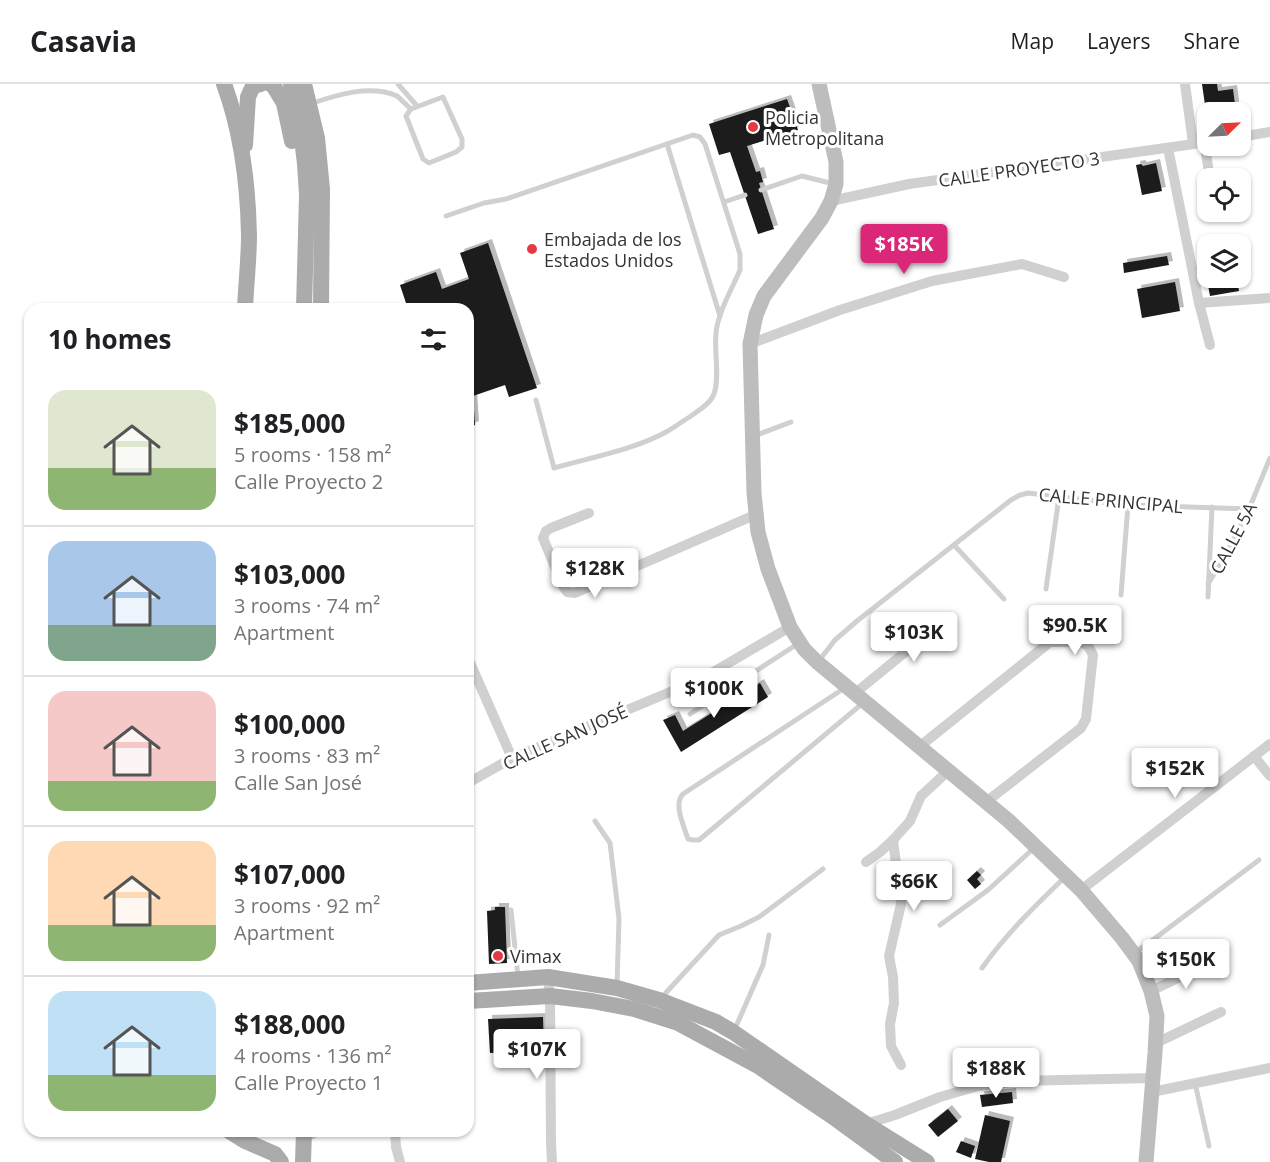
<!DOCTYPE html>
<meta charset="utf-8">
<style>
body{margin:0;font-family:"Open Sans",sans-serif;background:#f6f6f6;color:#202124;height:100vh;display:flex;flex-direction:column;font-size:22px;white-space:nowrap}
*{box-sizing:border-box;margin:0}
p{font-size:20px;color:#757577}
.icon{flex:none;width:33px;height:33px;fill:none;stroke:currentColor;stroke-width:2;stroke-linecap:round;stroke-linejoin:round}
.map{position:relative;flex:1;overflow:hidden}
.side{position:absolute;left:24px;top:219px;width:450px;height:834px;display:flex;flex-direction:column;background:#fff;border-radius:18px;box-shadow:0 2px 4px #0004}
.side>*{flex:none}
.needle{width:39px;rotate:66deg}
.controls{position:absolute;left:1197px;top:18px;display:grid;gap:12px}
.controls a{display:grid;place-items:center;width:54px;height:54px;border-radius:12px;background:#fff;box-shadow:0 2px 4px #0004;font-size:30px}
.price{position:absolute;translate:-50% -51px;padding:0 14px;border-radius:6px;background:#fff;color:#222;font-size:20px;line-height:39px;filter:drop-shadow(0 2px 3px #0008)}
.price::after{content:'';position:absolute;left:50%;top:36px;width:18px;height:14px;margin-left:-9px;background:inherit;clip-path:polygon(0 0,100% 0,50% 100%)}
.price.on{background:#db2777;color:#fff}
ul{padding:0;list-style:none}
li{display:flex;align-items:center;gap:18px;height:150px;padding:0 24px}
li+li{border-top:2px solid #e0e0e0}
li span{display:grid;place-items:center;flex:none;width:168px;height:120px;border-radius:18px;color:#555}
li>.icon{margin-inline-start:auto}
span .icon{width:72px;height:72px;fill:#fffc;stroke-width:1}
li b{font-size:26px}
h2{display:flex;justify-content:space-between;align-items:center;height:72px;padding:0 24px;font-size:26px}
header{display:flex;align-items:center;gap:36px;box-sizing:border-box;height:84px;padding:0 30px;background:#fff;border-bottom:2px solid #e0e0e0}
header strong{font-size:28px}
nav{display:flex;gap:33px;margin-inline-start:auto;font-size:21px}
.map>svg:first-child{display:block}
.building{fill:#1a1a1a;filter:url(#shadow)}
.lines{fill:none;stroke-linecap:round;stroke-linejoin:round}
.lane{stroke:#d0d0d0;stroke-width:5}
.street{stroke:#d0d0d0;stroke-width:10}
.secondary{stroke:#bdbdbd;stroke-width:15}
.primary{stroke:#ababab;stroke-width:16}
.poi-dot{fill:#e63946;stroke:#fff;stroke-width:2}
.labels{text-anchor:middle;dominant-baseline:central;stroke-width:6;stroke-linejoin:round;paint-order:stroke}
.poi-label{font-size:18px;fill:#333;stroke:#fff;text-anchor:start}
.street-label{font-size:18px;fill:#333;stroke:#fff}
</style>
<header>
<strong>Casavia</strong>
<nav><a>Map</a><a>Layers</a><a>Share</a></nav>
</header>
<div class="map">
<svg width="1270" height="1078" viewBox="0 0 1270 1078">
<defs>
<filter id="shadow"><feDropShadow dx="4" dy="-4" stdDeviation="0" flood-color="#0004"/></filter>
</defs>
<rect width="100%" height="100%" fill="#fff"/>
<!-- building -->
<g class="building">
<path d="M 1202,0 L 1217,0 L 1218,7 L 1233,5 L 1236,28 L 1206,28 Z"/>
<path d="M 787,15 L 798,46 L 747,62 L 756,88 L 760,87 L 763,98 L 759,99 L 774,145 L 758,150 L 730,68 L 719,71 L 709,40 Z"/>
<path d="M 1156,79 L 1162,107 L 1142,111 L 1136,81 L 1141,80 L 1143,82 Z"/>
<path d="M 488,159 L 537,304 L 509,313 L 505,301 L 473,312 L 475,341 L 468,344 L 468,225 L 408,225 L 400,201 L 436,188 L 442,205 L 469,195 L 460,169 Z"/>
<path d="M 1208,168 L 1208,194 L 1237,194 L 1239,207 L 1210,212 L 1202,169 Z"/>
<path d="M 1167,172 L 1169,181 L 1124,189 L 1123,179 Z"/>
<path d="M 1175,198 L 1180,227 L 1142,234 L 1137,205 Z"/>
<path d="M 760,599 L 768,613 L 681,668 L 663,636 L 675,631 L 683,647 Z"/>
<path d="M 977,787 L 981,791 L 977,795 L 981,800 L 975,805 L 967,796 Z"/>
<path d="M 495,823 L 505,823 L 507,879 L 489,880 L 487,827 L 495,826 Z"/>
<path d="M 543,933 L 544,966 L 490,969 L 488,935 Z"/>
<path d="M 1012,1008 L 1013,1019 L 982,1023 L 980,1011 Z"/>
<path d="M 948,1025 L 958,1037 L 938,1053 L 928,1041 Z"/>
<path d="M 985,1031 L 1010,1037 L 1001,1078 L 989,1078 L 975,1075 Z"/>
<path d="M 961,1057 L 975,1062 L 971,1074 L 956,1068 Z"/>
</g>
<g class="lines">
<!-- lane -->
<g class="lane">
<path d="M 398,0 L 417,22"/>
<path d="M 443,13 L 462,55 L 462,63 L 456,68 L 429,79 L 423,75 L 406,32 L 411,25 Z"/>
<path d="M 310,20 C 336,11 370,0 397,12 C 402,16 406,21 411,25"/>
<path d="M 667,60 L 720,232"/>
<path d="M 761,106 L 802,92 L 834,100"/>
<path d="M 724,118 L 745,111"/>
<path d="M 446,132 L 484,119 L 506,115 L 693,51 L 700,53 L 705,60 L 740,170 L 740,186 C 732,205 717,230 716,250 C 714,268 720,293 714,310 C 710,320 699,326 691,332 C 683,337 676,342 668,347 C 634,366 592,373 554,384 L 536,316"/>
<path d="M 754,352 L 791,338"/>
<path d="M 954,461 L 1004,515"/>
<path d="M 1208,500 L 1225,472 L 1249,425 L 1270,374"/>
<path d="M 1046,505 L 1059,413"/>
<path d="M 1121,511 L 1128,421"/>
<path d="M 1208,513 L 1212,423"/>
<path d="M 818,578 L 835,556 L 857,537 L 1011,416 L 1020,411 L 1028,409 L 1128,421 L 1249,425"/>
<path d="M 846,603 L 683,710 C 673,720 684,742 688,755 L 693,756 L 699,756 L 863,619"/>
<path d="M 690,630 L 799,559"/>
<path d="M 595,737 L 610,759 L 619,835 L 617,901"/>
<path d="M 511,826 L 518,893"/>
<path d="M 940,841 L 988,806 L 1034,764"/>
<path d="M 1135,868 L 1150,858 L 1259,776"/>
<path d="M 982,884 C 1006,850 1035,822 1065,793"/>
<path d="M 662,913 L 719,851 L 741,842 L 759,833 L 823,785"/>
<path d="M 734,947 L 763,881 L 769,851"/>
<path d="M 1195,999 L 1209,1062"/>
<path d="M 308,1055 L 323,1047"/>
</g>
<!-- street -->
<g class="street">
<path d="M 1185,0 L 1193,59"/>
<path d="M 1240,53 L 1270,48"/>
<path d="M 1204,58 L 1210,94"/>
<path d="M 1168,64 L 1199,219 L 1210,261"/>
<path d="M 831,117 L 909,100 L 1208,58"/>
<path d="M 1199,219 L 1270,214"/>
<path d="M 750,260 L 840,226 L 932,197 L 1022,180 L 1064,193"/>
<path d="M 589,429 L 551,444 L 546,447 L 543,454 L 563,502 L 567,508 L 575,509 L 757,430"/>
<path d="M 468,574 L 512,674"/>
<path d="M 854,610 L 947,534"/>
<path d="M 919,663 L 1050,558 L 1082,558 L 1088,562 L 1093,571 L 1086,635 L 1081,644 L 986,718"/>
<path d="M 1254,672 L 1270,692"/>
<path d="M 468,699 L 512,674 L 682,603 L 715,587 L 790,543"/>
<path d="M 866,778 L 880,768 L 893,756"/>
<path d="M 1081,806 L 1270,660"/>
<path d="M 548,893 L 550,912 L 551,1059 L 552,1078"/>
<path d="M 1151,907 L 1207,880"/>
<path d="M 1156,959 L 1221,928"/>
<path d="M 901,981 L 891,962 L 890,940 L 894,919 L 893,893 L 889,872 L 901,820 L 893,756 L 910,737 L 921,712 L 948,687"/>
<path d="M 1152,1008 L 1270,984"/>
<path d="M 865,1042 L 866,1040 L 895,1031 L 940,1013 L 978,1002 L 1017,997 L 1153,994"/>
<path d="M 395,1047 L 396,1063 L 400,1078"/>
</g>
<!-- secondary -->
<path class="secondary" d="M 819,0 L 836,78 L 836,100 L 831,117 L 822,134 L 764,212 L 756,231 L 750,260 L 754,409 L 758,448 L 768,485 L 790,543 L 804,565 L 817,578 L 1009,737 L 1081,806 L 1122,854 L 1139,877 L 1151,907 L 1157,932 L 1155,969 L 1146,1078"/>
<!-- primary -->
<g class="primary">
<path d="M 224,0 C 241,46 248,102 249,151 C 249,175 246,200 245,225"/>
<path d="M 270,0 L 273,1 L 284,19 L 292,57"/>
<path d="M 291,0 L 301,46 L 305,80 L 307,111 L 304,225"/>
<path d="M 304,0 L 317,54 L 322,105 L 321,225"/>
<path d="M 245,61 L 248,13 L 253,2 L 261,0"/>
<path d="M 468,899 L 548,893 L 617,904 L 659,916 L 716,938 L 733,948 L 866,1040 L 927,1078"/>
<path d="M 468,917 L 550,912 L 592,917 L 634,925 L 678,939 L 758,982 L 836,1035 L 895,1078"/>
<path d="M 229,1047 L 245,1057 L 275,1070 L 281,1078"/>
<path d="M 303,1078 L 304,1047"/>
</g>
</g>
<!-- markers -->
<g class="poi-dot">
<circle cx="753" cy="43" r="6"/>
<circle cx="532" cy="165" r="6"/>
<circle cx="498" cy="872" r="6"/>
</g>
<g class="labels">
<!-- poi labels -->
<g class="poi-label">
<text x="765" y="33">Policia<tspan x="765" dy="21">Metropolitana</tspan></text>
<text x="544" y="155">Embajada de los<tspan x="544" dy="21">Estados Unidos</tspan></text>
<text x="510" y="872">Vimax</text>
</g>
<!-- street labels -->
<g class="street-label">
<text transform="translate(1019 85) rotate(-8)">CALLE PROYECTO 3</text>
<text transform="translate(1111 416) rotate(5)">CALLE PRINCIPAL</text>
<text transform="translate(1233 454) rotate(-62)">CALLE 5A</text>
<text transform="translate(565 653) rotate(-24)">CALLE SAN JOSÉ</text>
</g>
</g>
</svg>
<div class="controls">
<a><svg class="needle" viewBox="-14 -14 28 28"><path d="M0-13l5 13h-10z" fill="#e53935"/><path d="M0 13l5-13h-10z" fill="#757577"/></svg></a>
<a><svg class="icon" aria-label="locate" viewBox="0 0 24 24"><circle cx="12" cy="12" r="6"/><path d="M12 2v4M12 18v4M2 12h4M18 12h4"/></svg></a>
<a><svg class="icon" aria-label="layers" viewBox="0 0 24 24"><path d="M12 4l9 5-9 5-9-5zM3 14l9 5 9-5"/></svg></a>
</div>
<b class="price on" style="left:904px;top:191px">$185K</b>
<b class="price" style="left:595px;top:515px">$128K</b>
<b class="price" style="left:1075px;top:572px">$90.5K</b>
<b class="price" style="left:914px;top:579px">$103K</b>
<b class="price" style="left:714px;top:635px">$100K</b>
<b class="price" style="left:1175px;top:715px">$152K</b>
<b class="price" style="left:914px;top:828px">$66K</b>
<b class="price" style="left:1186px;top:906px">$150K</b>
<b class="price" style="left:537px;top:996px">$107K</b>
<b class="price" style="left:996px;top:1015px">$188K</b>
<section class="side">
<h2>10 homes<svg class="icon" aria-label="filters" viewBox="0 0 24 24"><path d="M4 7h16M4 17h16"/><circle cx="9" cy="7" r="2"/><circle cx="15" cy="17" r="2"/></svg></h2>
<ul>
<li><span style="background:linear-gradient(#dfe7d0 65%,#8fb573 0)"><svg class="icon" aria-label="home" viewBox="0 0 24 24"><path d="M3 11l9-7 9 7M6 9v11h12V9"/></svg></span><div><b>$185,000</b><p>5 rooms · 158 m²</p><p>Calle Proyecto 2</p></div></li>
<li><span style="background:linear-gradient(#a9c7e8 70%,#7fa58c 0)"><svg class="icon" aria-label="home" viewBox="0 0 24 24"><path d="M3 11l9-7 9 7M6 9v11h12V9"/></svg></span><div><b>$103,000</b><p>3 rooms · 74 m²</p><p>Apartment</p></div></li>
<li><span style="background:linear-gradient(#f6c9c9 75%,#8fb573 0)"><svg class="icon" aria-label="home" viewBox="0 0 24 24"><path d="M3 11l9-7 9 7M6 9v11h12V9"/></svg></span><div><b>$100,000</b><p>3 rooms · 83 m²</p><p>Calle San José</p></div></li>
<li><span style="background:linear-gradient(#ffd9b3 70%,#8fb573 0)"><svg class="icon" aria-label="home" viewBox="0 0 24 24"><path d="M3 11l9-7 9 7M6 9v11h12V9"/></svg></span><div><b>$107,000</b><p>3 rooms · 92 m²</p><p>Apartment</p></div></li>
<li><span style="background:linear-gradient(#bfe0f5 70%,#8fb573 0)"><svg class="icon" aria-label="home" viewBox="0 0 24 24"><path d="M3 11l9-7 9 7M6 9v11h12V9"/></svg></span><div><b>$188,000</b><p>4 rooms · 136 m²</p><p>Calle Proyecto 1</p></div></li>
</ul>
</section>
</div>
